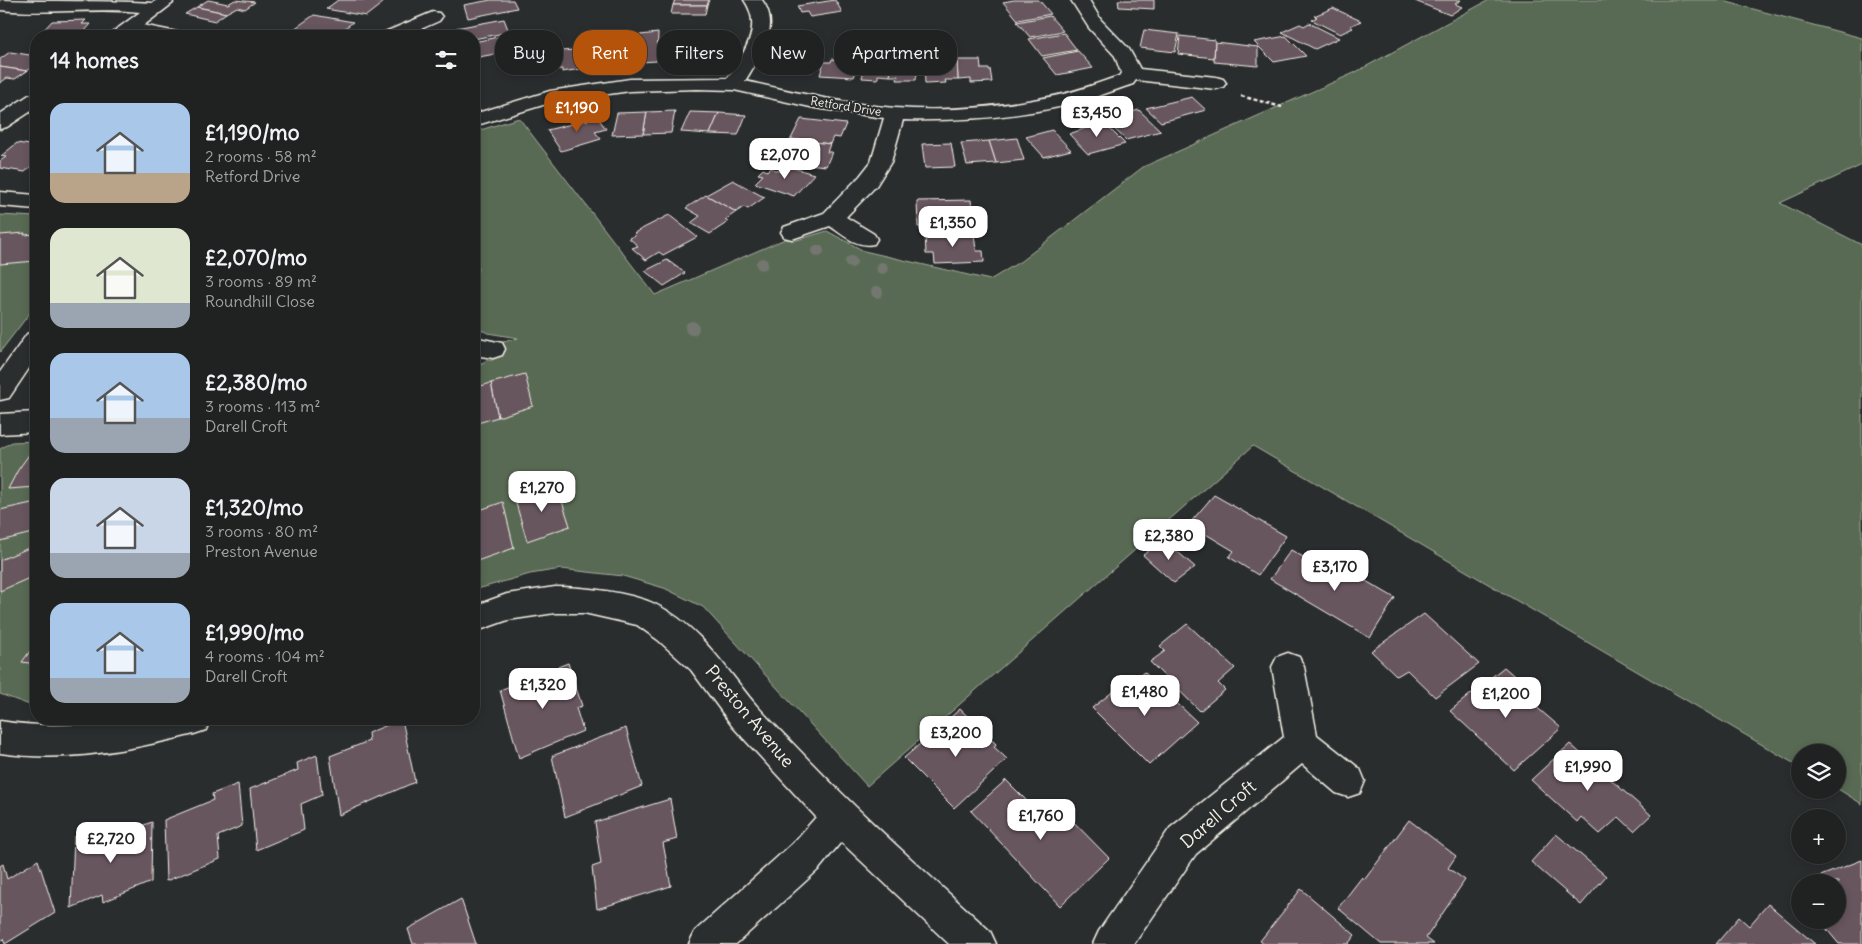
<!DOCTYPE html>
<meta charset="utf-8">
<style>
body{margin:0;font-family:Delius,sans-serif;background:#282a2a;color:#f1f3f6;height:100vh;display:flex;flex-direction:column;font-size:19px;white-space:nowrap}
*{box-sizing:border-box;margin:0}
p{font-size:16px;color:#a2a4a5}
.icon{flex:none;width:28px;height:28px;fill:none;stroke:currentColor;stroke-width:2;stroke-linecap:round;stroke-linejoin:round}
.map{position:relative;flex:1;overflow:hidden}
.sheet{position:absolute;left:30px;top:30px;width:450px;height:695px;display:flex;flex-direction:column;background:#202222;border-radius:20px;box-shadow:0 2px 8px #0003,0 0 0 1px #3d3f40}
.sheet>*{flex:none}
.hud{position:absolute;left:495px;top:30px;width:475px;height:45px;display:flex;gap:10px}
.buttons{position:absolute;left:1791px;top:744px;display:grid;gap:10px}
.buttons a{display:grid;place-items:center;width:55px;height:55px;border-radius:50%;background:#202222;box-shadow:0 2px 8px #0003,0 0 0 1px #3d3f40;font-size:25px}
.price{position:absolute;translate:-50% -42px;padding:0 11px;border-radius:10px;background:#fff;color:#222;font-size:16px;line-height:32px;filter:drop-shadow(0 1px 2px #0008)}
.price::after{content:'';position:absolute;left:50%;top:30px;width:15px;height:11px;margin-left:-8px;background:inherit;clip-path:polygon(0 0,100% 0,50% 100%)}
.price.current{background:#b45309;color:#fff}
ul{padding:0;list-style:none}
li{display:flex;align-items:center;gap:15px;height:125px;padding:0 20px}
li span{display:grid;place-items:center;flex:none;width:140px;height:100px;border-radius:15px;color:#555}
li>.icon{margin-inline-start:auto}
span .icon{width:60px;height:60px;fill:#fffc;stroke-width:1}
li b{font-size:21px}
h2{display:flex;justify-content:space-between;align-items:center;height:60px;padding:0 20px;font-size:21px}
.tag{padding:0 18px;border-radius:20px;background:#202222;box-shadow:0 2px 8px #0003,0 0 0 1px #3d3f40;font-size:18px;line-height:45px}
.tag.current{background:#b45309;color:#fff}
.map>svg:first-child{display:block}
.green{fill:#596a53;stroke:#a6ae9e}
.building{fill:#67565f;stroke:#f4f1e8}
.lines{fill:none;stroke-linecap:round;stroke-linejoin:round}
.lane-casing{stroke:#f4f1e8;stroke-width:3}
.street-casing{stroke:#f4f1e8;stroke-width:3}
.path{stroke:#f4f1e8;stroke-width:2.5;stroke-dasharray:4 2.5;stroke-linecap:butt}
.lane{fill:#2a2d2e;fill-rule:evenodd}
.street{fill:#2a2d2e;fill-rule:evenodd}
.tree{fill:#73776f}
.labels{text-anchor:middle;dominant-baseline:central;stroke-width:4;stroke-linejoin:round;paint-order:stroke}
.far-street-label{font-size:12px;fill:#f4f1e8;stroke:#2a2d2e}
.near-street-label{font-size:18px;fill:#f4f1e8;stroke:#2a2d2e}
</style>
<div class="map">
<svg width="1862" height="944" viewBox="0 0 1862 944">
<rect width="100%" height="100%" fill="#2a2d2e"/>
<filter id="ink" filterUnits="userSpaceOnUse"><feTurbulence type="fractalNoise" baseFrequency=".02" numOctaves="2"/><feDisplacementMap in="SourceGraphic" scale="10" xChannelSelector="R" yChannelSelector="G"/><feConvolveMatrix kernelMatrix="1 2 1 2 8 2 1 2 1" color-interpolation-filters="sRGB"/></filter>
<g filter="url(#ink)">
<!-- green -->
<g class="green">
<path d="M 1489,0 L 1726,0 L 1727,2 L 1862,38 L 1862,165 L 1780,203 L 1862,245 L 1862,804 L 1838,789 L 1838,752 L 1800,752 L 1800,767 L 1253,446 L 867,786 L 703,607 L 664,588 L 623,576 L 561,569 L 530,574 L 474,590 L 474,363 L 483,364 L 486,360 L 493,360 L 503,342 L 518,338 L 488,333 L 474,327 L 474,280 L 478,269 L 474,228 L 474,132 L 519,118 L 655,295 L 785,239 L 797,240 L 827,231 L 864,251 L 990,280 L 1021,261 L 1143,167 L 1354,73 Z"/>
<path d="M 0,215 L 36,217 L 36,305 L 0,352 Z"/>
<path d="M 36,441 L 36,705 L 27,704 L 0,694 L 0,449 L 12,442 Z"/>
</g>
<!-- building -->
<g class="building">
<path d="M 208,0 L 228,4 L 235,0 L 255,2 L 245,9 L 237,7 L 226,13 L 197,7 Z"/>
<path d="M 338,0 L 372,0 L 384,2 L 366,16 L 326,9 Z"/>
<path d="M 491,0 L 513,0 L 517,8 L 468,18 L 464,5 Z"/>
<path d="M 675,0 L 709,0 L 707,5 L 673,5 Z"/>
<path d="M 835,0 L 842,12 L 810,17 L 807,12 L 800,13 L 797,6 Z"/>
<path d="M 1014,0 L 1039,0 L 1051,14 L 1018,20 L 1003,2 Z"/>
<path d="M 1118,0 L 1154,0 L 1154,9 L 1119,7 Z"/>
<path d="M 1416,0 L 1461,0 L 1455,4 L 1462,7 L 1450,15 L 1415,1 Z"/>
<path d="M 673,5 L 707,5 L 705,14 L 671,14 Z"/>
<path d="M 197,7 L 226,13 L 215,21 L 185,14 Z"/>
<path d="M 1333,8 L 1361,21 L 1350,26 L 1353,28 L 1340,34 L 1312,20 L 1317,17 L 1314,16 Z"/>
<path d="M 314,15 L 353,22 L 335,36 L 294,29 Z"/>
<path d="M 1050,16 L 1063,31 L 1030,37 L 1017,22 Z"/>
<path d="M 504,19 L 509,32 L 474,39 L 474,36 L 458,36 L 456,28 Z"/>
<path d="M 86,20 L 82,24 L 91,24 L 84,32 L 40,34 L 52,21 Z"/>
<path d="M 1309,23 L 1339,38 L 1315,49 L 1282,32 L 1300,24 L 1304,26 Z"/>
<path d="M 1144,30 L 1179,34 L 1175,52 L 1140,48 Z"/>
<path d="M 84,32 L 80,36 L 38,36 L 40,34 Z"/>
<path d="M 517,33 L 520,40 L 503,44 L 505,52 L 474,58 L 474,42 Z"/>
<path d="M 658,33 L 657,61 L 640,62 L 640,58 L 630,59 L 630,41 L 640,40 L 640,35 Z"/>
<path d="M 1064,33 L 1077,50 L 1042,56 L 1029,39 Z"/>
<path d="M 1180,36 L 1215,40 L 1214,58 L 1178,54 Z"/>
<path d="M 1286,36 L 1306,56 L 1274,62 L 1254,42 Z"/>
<path d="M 689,40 L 689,42 L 699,41 L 700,59 L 680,62 L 680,59 L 665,60 L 665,42 Z"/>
<path d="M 1215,42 L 1258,47 L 1258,66 L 1214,62 Z"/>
<path d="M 612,45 L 612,48 L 622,47 L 621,65 L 602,67 L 602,63 L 586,64 L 588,46 Z"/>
<path d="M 802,48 L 825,51 L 812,72 L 778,68 L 787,55 L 796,56 Z"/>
<path d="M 574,50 L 583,51 L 581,69 L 562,72 L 562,69 L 546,70 L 549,52 Z"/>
<path d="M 1078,51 L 1093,68 L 1057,75 L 1043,58 Z"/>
<path d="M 10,52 L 36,56 L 36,58 L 32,61 L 36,62 L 36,64 L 27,71 L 0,67 L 0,59 Z"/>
<path d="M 838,53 L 862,55 L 854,77 L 820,75 L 824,62 L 831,62 L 832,59 L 836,60 Z"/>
<path d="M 867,56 L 894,57 L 890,76 L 878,75 L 878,79 L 862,78 Z"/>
<path d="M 894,57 L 919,58 L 916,80 L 897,80 L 898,76 L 890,76 Z"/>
<path d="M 957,60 L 980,60 L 981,69 L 990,69 L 992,82 L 971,83 L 971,79 L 958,80 Z"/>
<path d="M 957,60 L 958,80 L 945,80 L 946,83 L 925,84 L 924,62 Z"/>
<path d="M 0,67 L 27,71 L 15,79 L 7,78 L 0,83 Z"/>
<path d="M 1192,97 L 1206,110 L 1161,122 L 1146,108 Z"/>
<path d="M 1139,110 L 1161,131 L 1126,140 L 1106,121 L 1122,117 L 1120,115 Z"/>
<path d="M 675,111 L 671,133 L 643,134 L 647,112 Z"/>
<path d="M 647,112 L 643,134 L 612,135 L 617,113 Z"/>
<path d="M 690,112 L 719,113 L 710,134 L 681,132 Z"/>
<path d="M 719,113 L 746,115 L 738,135 L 710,134 Z"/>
<path d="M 596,115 L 606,129 L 595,132 L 601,139 L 561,151 L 547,130 L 588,120 L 586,118 Z"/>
<path d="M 801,119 L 846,124 L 840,138 L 833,137 L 830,144 L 791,139 Z"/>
<path d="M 1103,122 L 1125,144 L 1088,154 L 1069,134 Z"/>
<path d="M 1052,130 L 1071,150 L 1044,157 L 1026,137 Z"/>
<path d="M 1017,138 L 1024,160 L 996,163 L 989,141 Z"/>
<path d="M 791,139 L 830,144 L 827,152 L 832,152 L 826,166 L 799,163 L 802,155 L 784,153 Z"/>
<path d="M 989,141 L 996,163 L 967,165 L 961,143 Z"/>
<path d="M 17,143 L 36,146 L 36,162 L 25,172 L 0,168 L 0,161 L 6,157 L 1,156 Z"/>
<path d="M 951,143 L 955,167 L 925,168 L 922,144 Z"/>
<path d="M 790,167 L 814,174 L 794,196 L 755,183 L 763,175 L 758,174 L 763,169 L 767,171 L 770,168 L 785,173 Z"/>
<path d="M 733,180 L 760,195 L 765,197 L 748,209 L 744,207 L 736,212 L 706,195 Z"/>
<path d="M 706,195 L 736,212 L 725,220 L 728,222 L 710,234 L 691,223 L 700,216 L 686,208 Z"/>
<path d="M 971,200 L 972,211 L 963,211 L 964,226 L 918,227 L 917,201 Z"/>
<path d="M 669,215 L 697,237 L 663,255 L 659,252 L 646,260 L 632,248 L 638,246 L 629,238 L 636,235 L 634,233 Z"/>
<path d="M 25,233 L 24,235 L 36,234 L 36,261 L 0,264 L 0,235 Z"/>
<path d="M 974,233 L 976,251 L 983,251 L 984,262 L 935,264 L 934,254 L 926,254 L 925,234 Z"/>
<path d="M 667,260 L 685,273 L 664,286 L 645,271 Z"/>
<path d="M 525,374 L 533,406 L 498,417 L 491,383 Z"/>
<path d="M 491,383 L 498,417 L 474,424 L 474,388 Z"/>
<path d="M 36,445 L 36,487 L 8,489 L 18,470 Z"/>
<path d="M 557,486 L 570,526 L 527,541 L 515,500 Z"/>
<path d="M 1214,495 L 1286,536 L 1258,575 L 1229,557 L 1234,551 L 1189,524 Z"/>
<path d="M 36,502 L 36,532 L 0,541 L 0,510 Z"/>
<path d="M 503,502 L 514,548 L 474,562 L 474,512 Z"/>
<path d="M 1164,540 L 1195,567 L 1174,583 L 1143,555 Z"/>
<path d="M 36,545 L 36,575 L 0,591 L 0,560 Z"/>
<path d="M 1291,550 L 1329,572 L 1335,563 L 1395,598 L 1370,638 L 1270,579 Z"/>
<path d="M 1424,614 L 1479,664 L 1435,697 L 1407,670 L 1397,676 L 1371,651 Z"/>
<path d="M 1187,624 L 1235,668 L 1218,683 L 1225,690 L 1200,711 L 1150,662 L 1165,651 L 1160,646 Z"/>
<path d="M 36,643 L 36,664 L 22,662 Z"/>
<path d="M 568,663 L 582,706 L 576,708 L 583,731 L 519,758 L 500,690 Z"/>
<path d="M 1504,667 L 1527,687 L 1520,693 L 1561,728 L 1514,770 L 1450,711 Z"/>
<path d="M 1144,672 L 1197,722 L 1149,765 L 1092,708 L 1129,679 L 1132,682 Z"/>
<path d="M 960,709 L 996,744 L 994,747 L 1007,759 L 954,808 L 904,758 Z"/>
<path d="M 402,719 L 415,782 L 339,815 L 330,756 L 369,741 L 368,733 Z"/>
<path d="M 626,728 L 642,786 L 565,817 L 552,756 Z"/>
<path d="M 1570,744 L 1651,815 L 1634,831 L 1619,817 L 1600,834 L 1581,817 L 1577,822 L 1531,780 Z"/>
<path d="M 317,755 L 322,795 L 301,804 L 304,830 L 256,850 L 250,789 L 298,770 L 297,763 Z"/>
<path d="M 1006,780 L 1039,813 L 1053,801 L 1109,858 L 1060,906 L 971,811 Z"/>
<path d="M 238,784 L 242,826 L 218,836 L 220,859 L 166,881 L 164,820 L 213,800 L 212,794 Z"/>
<path d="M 670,799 L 677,839 L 663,843 L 671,886 L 597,909 L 592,867 L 601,864 L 595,822 Z"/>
<path d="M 1409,820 L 1456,856 L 1448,868 L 1465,880 L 1426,938 L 1434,944 L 1381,944 L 1338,908 L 1362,877 L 1365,879 Z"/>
<path d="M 152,822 L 151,882 L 103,902 L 102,895 L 71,908 L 74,837 L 104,826 L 104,840 Z"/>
<path d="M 1556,834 L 1606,876 L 1581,905 L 1531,862 Z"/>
<path d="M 38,860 L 55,913 L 5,944 L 3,939 L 0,941 L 0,866 L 3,864 L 7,879 Z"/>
<path d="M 1862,860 L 1862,944 L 1839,944 L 1819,920 L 1838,920 L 1838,882 L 1805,882 Z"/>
<path d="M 1301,889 L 1355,935 L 1348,944 L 1264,944 L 1260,941 Z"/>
<path d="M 461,899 L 476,944 L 413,944 L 408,929 Z"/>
<path d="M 1768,904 L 1815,944 L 1716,944 L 1739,917 L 1749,926 Z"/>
</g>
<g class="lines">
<defs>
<path id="lane" d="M 132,23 L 177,32 L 183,36 L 160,36 L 128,30 L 126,27 L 128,24 Z"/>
<g id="street">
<path d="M 0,0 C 51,2 102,0 152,3 L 157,0 L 171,0 L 173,3 L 130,36 L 110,36 L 113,32 L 140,12 C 93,7 46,15 0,10 Z"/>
<path d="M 744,0 L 762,0 C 782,27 760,56 745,81 C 795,92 845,104 895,108 C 948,112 1002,107 1054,96 C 1076,92 1098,83 1119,76 L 1121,73 L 1115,56 L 1089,28 L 1071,0 L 1089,0 L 1101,20 L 1129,49 L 1140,69 L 1216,77 L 1223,79 L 1226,83 L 1223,87 L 1216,89 L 1136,80 L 1133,84 C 1109,92 1084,102 1059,107 C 1006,118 958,121 903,120 L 891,162 L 876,186 L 846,217 L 874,234 L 877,239 L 874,244 C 857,248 843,235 830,226 L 792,239 L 784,237 L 781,232 L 784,227 L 824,213 L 860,176 L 871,162 L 884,118 L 815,108 L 734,90 L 697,89 L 630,91 L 553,102 L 474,126 L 474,114 L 550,91 L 630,79 L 728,78 C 743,53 764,28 744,0 Z"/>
<path d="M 433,12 L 439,13 L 442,17 L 439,21 L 405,36 L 382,36 L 385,32 Z"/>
<path d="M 36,93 L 36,108 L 7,127 L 0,129 L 0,114 L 29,95 Z"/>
<path d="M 0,192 L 36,195 L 36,209 L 0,206 Z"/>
<path d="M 36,331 L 36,358 L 9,398 L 0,400 L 0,372 L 27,334 Z"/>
<path d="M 474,337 L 502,343 L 505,349 L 502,355 L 493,358 L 474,355 Z"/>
<path d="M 36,412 L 36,432 L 0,434 L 0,414 Z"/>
<path d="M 555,587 C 583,587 629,592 655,604 C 699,625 726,669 756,705 C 771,722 788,738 803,754 C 862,816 927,873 990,931 L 996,944 L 949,944 L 841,842 L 819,869 L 736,944 L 689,944 L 695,931 L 793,843 L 816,817 L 733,727 L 691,670 L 658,640 L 637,625 L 584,613 L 555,613 L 508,620 L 474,632 L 474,606 L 507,594 Z"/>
<path d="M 1288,653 L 1299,657 L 1304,667 L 1317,735 L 1360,769 L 1365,781 L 1360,793 L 1348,797 L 1336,793 L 1302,764 L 1196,854 L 1134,944 L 1093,944 L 1099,931 L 1170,828 L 1284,737 L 1272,667 L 1277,657 Z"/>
<path d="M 123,719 L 210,719 L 206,730 L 194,734 C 130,750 66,763 0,753 L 0,721 C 42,728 81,726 123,719 Z"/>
</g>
</defs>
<!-- lane casing -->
<use href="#lane" class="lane-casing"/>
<!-- street casing -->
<use href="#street" class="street-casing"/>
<!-- path -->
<path class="path" d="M 1241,96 L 1282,107"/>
<!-- lane -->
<use href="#lane" class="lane"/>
<!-- street -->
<use href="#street" class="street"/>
</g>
<!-- trees -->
<g class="tree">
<circle cx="818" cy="251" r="6"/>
<circle cx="851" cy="262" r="6"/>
<circle cx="762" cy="264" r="6"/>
<circle cx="882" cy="268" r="6"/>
<circle cx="877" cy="292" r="6"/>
<circle cx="692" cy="328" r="7"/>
</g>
</g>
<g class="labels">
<!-- far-street labels -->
<g class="far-street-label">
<text transform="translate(846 106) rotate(9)">Retford Drive</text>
</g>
<!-- near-street labels -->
<g class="near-street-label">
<text transform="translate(750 716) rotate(50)">Preston Avenue</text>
<text transform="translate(1218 814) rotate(-41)">Darell Croft</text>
</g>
</g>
</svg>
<div class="buttons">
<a><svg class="icon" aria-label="layers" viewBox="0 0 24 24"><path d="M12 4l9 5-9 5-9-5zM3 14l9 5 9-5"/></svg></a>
<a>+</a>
<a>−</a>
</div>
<b class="price current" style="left:577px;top:133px">£1,190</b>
<b class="price" style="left:1097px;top:138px">£3,450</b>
<b class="price" style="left:785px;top:180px">£2,070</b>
<b class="price" style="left:953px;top:248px">£1,350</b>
<b class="price" style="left:542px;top:513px">£1,270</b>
<b class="price" style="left:1169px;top:561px">£2,380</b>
<b class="price" style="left:1335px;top:592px">£3,170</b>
<b class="price" style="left:543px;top:710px">£1,320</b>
<b class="price" style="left:1145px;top:717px">£1,480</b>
<b class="price" style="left:1506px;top:719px">£1,200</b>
<b class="price" style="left:956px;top:758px">£3,200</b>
<b class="price" style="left:1588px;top:792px">£1,990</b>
<b class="price" style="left:1041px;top:841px">£1,760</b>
<b class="price" style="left:111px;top:864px">£2,720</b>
<div class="hud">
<a class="tag">Buy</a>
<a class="tag current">Rent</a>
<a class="tag">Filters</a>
<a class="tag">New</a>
<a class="tag">Apartment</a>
</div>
<section class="sheet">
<h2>14 homes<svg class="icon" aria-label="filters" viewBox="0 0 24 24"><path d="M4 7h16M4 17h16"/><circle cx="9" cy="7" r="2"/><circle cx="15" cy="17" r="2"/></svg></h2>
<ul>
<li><span style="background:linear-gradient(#a9c7e8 70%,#b9a48a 0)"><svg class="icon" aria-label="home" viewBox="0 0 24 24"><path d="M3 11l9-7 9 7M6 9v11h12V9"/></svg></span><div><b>£1,190/mo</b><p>2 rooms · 58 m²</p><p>Retford Drive</p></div></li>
<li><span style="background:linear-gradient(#dfe7d0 75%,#9aa5b1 0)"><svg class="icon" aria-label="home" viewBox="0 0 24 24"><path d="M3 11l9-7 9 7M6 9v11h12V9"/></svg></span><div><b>£2,070/mo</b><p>3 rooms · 89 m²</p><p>Roundhill Close</p></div></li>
<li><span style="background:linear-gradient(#a9c7e8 65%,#9aa5b1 0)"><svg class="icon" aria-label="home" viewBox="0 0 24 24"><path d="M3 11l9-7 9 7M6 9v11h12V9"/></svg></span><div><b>£2,380/mo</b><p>3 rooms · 113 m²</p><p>Darell Croft</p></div></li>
<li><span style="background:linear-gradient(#c9d6e8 75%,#9aa5b1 0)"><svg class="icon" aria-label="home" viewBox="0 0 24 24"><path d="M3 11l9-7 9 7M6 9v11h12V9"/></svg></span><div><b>£1,320/mo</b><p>3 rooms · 80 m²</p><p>Preston Avenue</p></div></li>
<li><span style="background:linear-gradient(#a9c7e8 75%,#9aa5b1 0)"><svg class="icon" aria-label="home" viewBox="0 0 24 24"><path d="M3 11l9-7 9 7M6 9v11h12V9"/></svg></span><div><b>£1,990/mo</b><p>4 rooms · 104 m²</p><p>Darell Croft</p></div></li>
</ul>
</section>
</div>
